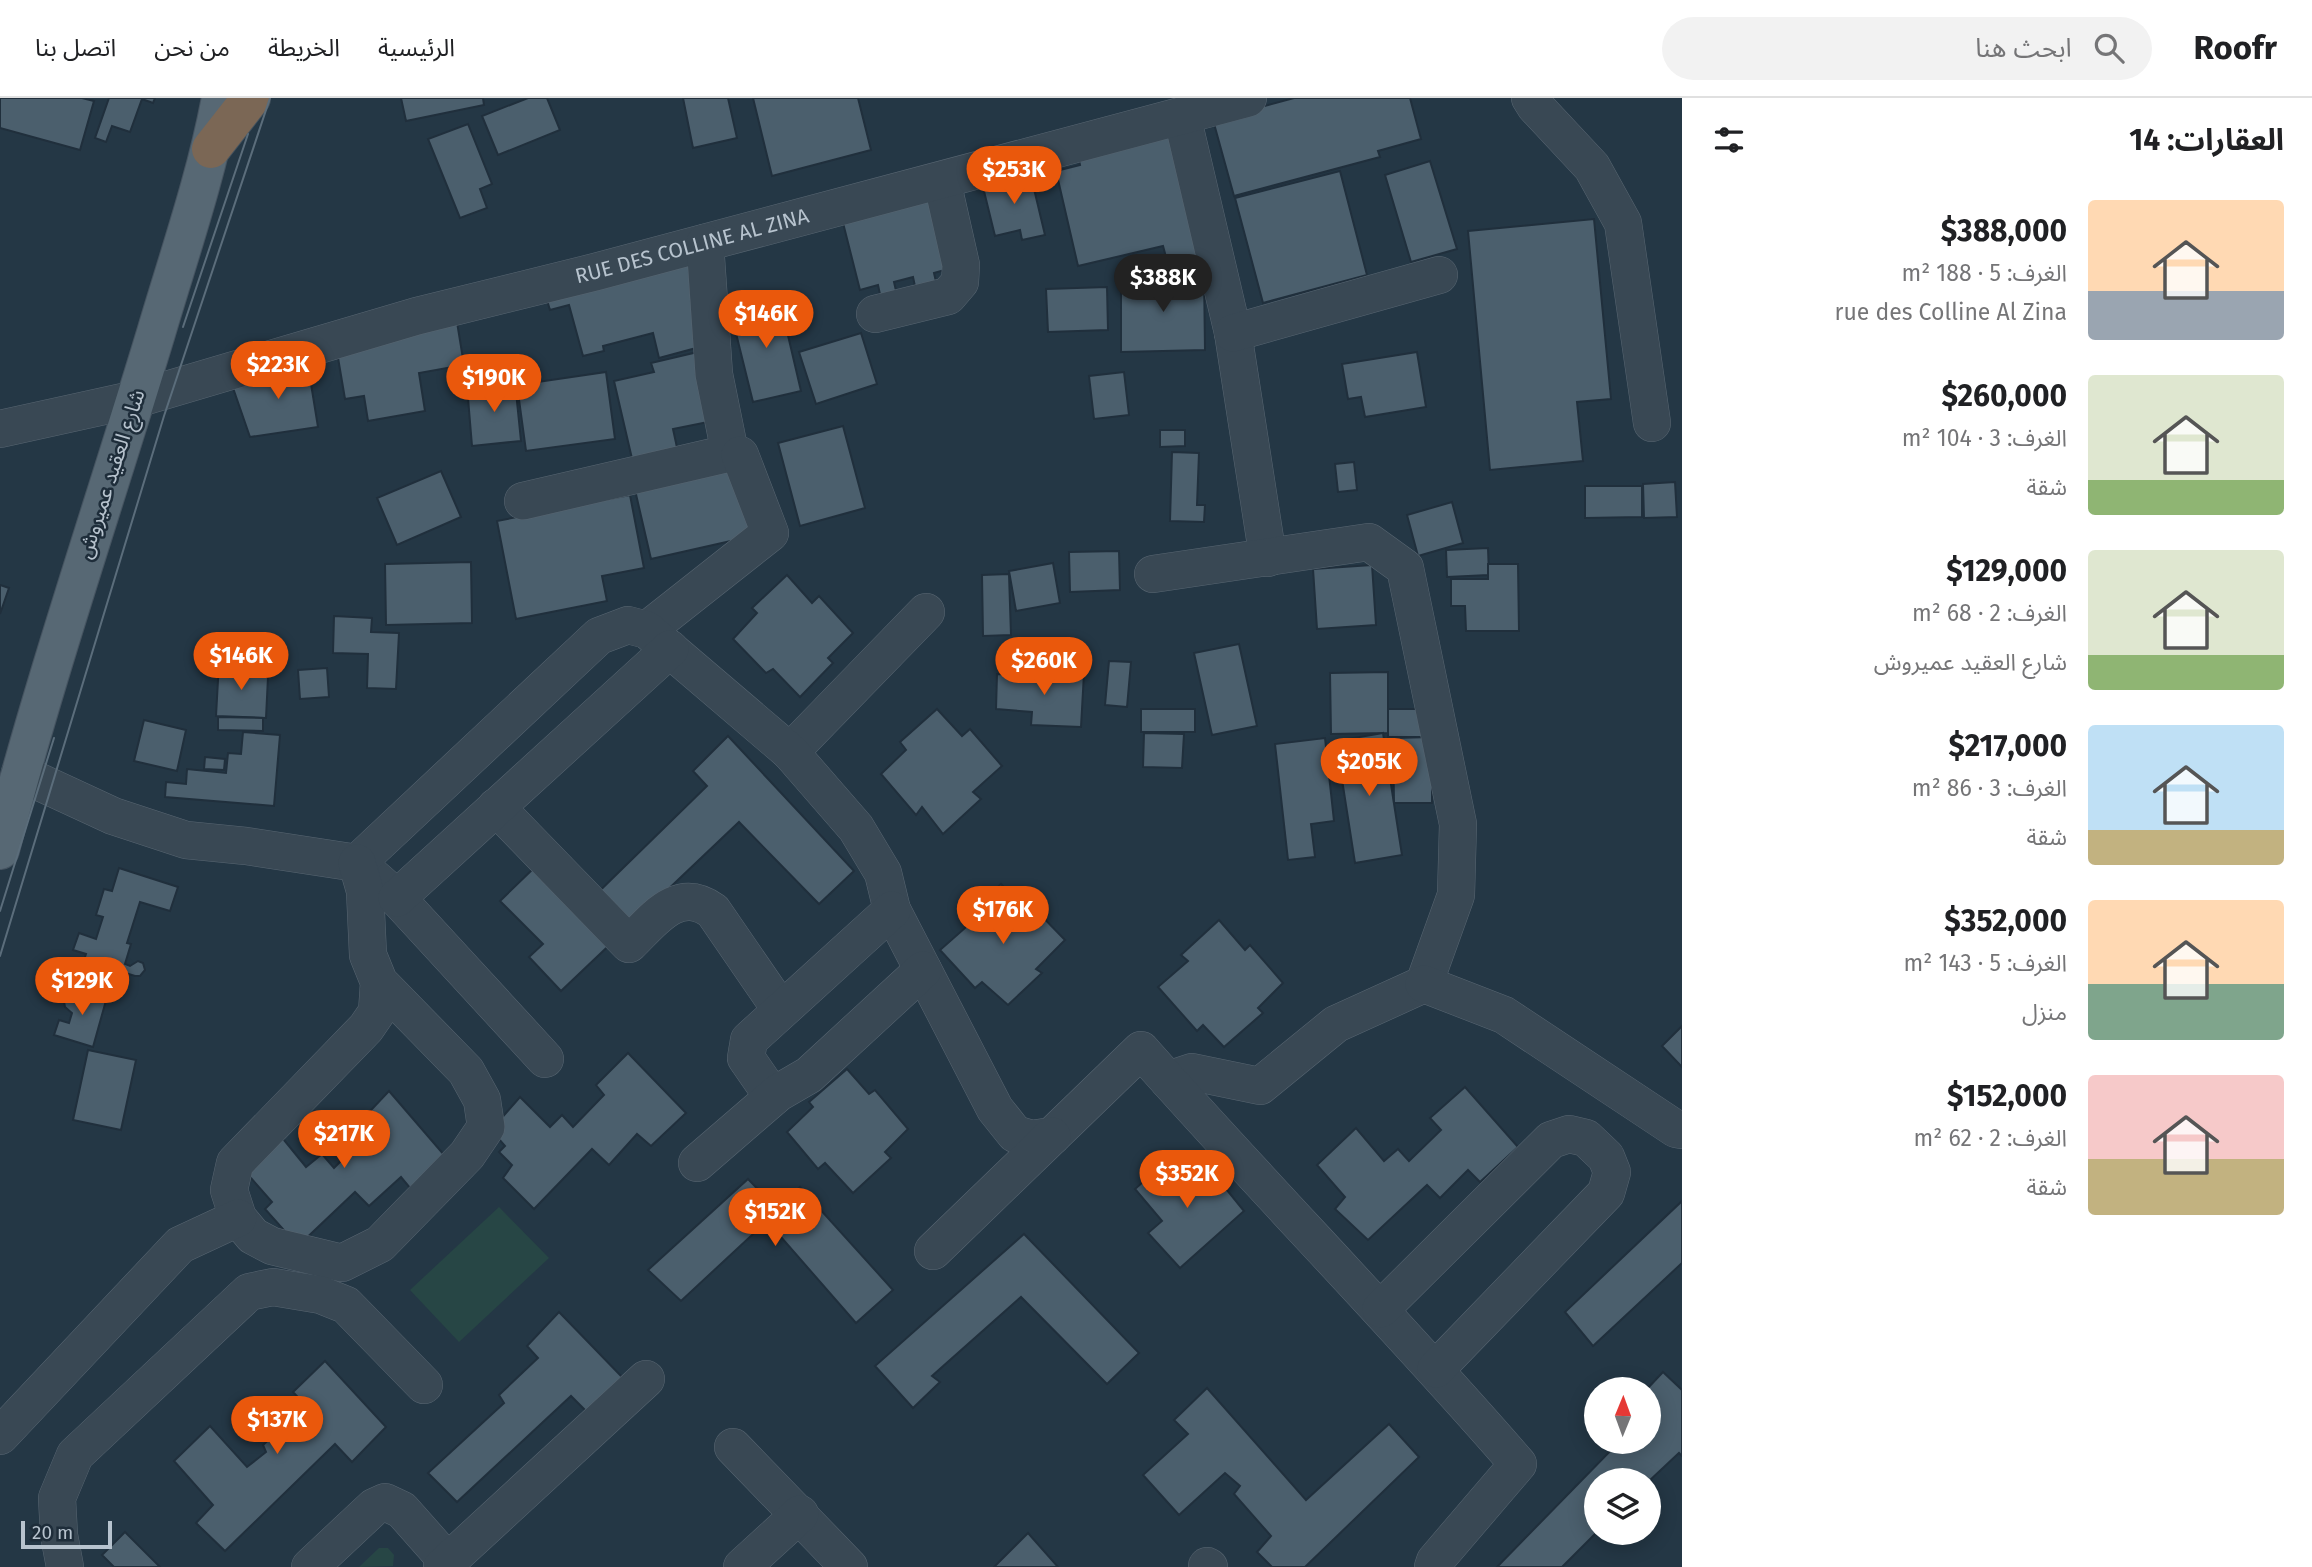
<!DOCTYPE html>
<html lang="ar">
<meta charset="utf-8">
<style>
body{margin:0;font-family:"Fira Sans","Noto Sans Arabic",sans-serif;background:#f2f2f2;color:#202124;direction:rtl;height:100vh;display:flex;flex-direction:column;font-size:26px;white-space:nowrap}
*{box-sizing:border-box;margin:0}
p{font-size:23px;color:#757577}
.icon{flex:none;width:38px;height:38px;fill:none;stroke:currentColor;stroke-width:2;stroke-linecap:round;stroke-linejoin:round}
.map{position:relative;flex:1;overflow:hidden;direction:ltr}
.panel{display:flex;flex-direction:column;background:#fff;width:630px}
.panel>*{flex:none}
.needle{width:46px;rotate:1deg}
.controls{position:absolute;left:1584px;top:1279px;display:grid;gap:14px}
.controls a{display:grid;place-items:center;width:77px;height:77px;border-radius:50%;background:#fff;box-shadow:0 4px 18px #0003;font-size:35px}
.scale{position:absolute;left:21px;bottom:18px;width:91px;box-sizing:border-box;padding-left:7px;border:4px solid #b7c3ce;border-top:0;font-size:19px;line-height:24px;white-space:nowrap;color:#b7c3ce;-webkit-text-stroke:5px #1e2d3a;paint-order:stroke}
.price{position:absolute;translate:-50% -60px;padding:0 16px;border-radius:24px;background:#ea580c;color:#fff;font-size:23px;line-height:46px;filter:drop-shadow(0 2px 4px #0008)}
.price::after{content:'';position:absolute;left:50%;top:42px;width:21px;height:16px;margin-left:-10px;background:inherit;clip-path:polygon(0 0,100% 0,50% 100%)}
.price.active{background:#222;color:#fff}
ul{padding:0;list-style:none}
li{display:flex;align-items:center;gap:21px;height:175px;padding:0 28px}
li span{display:grid;place-items:center;flex:none;width:196px;height:140px;border-radius:7px;color:#555}
li>.icon{margin-inline-start:auto}
span .icon{width:84px;height:84px;fill:#fffc;stroke-width:1}
li b{font-size:30px}
h2{display:flex;justify-content:space-between;align-items:center;height:84px;padding:0 28px;font-size:30px}
header{display:flex;align-items:center;gap:42px;box-sizing:border-box;height:98px;padding:0 35px;background:#fff;border-bottom:2px solid #e0e0e0}
header strong{font-size:33px}
nav{display:flex;gap:38px;margin-inline-start:auto;font-size:24px}
.search{width:490px;height:63px;background:#f2f2f2;display:flex;align-items:center;gap:18px;box-sizing:border-box;padding:0 24px;border-radius:38px;color:#757577;font-size:26px}
main{display:flex;flex:1;min-height:0}
.map>svg:first-child{display:block}
.green{fill:#274645}
.building{fill:#4b5f6d;stroke:#202f3c;stroke-width:2}
.lines{fill:none;stroke-linecap:round;stroke-linejoin:round}
.minor-casing{stroke:#586672;stroke-width:38}
.major-casing{stroke:#465461;stroke-width:40}
.highway-casing{stroke:#44535f;stroke-width:40}
.minor{stroke:#394854;stroke-width:37}
.major{stroke:#576874;stroke-width:38}
.highway{stroke:#7b6755;stroke-width:38}
.tram{stroke:#5b6d7b;stroke-width:2}
.labels{text-anchor:middle;dominant-baseline:central;stroke-width:5;stroke-linejoin:round;paint-order:stroke}
.street-label{font-size:21px;fill:#b7c3ce;stroke:#1e2d3a}
</style>
<header>
<strong>Roofr</strong>
<div class="search"><svg class="icon" aria-label="search" viewBox="0 0 24 24"><circle cx="10" cy="10" r="6"/><path d="M15 15l6 6"/></svg>ابحث هنا</div>
<nav><a>الرئيسية</a><a>الخريطة</a><a>من نحن</a><a>اتصل بنا</a></nav>
</header>
<main>
<section class="panel">
<h2>العقارات: 14<svg class="icon" aria-label="filters" viewBox="0 0 24 24"><path d="M4 7h16M4 17h16"/><circle cx="9" cy="7" r="2"/><circle cx="15" cy="17" r="2"/></svg></h2>
<ul>
<li><span style="background:linear-gradient(#ffd9b3 65%,#9aa5b1 0)"><svg class="icon" aria-label="home" viewBox="0 0 24 24"><path d="M3 11l9-7 9 7M6 9v11h12V9"/></svg></span><div><b>$388,000</b><p>الغرف: 5 · 188 m²</p><p>rue des Colline Al Zina</p></div></li>
<li><span style="background:linear-gradient(#dfe7d0 75%,#8fb573 0)"><svg class="icon" aria-label="home" viewBox="0 0 24 24"><path d="M3 11l9-7 9 7M6 9v11h12V9"/></svg></span><div><b>$260,000</b><p>الغرف: 3 · 104 m²</p><p>شقة</p></div></li>
<li><span style="background:linear-gradient(#dfe7d0 75%,#8fb573 0)"><svg class="icon" aria-label="home" viewBox="0 0 24 24"><path d="M3 11l9-7 9 7M6 9v11h12V9"/></svg></span><div><b>$129,000</b><p>الغرف: 2 · 68 m²</p><p>شارع العقيد عميروش</p></div></li>
<li><span style="background:linear-gradient(#bfe0f5 75%,#c2b280 0)"><svg class="icon" aria-label="home" viewBox="0 0 24 24"><path d="M3 11l9-7 9 7M6 9v11h12V9"/></svg></span><div><b>$217,000</b><p>الغرف: 3 · 86 m²</p><p>شقة</p></div></li>
<li><span style="background:linear-gradient(#ffd9b3 60%,#7fa58c 0)"><svg class="icon" aria-label="home" viewBox="0 0 24 24"><path d="M3 11l9-7 9 7M6 9v11h12V9"/></svg></span><div><b>$352,000</b><p>الغرف: 5 · 143 m²</p><p>منزل</p></div></li>
<li><span style="background:linear-gradient(#f6c9c9 60%,#c2b280 0)"><svg class="icon" aria-label="home" viewBox="0 0 24 24"><path d="M3 11l9-7 9 7M6 9v11h12V9"/></svg></span><div><b>$152,000</b><p>الغرف: 2 · 62 m²</p><p>شقة</p></div></li>
</ul>
</section>
<div class="map">
<svg width="1682" height="1469" viewBox="0 0 1682 1469">
<rect width="100%" height="100%" fill="#243745"/>
<!-- green -->
<g class="green">
<path d="M 499,1109 L 549,1160 L 459,1244 L 410,1192 Z"/>
<path d="M 379,1450 L 388,1450 L 394,1457 L 393,1468 L 359,1469 Z"/>
</g>
<!-- building -->
<g class="building">
<path d="M 0,0 L 82,0 L 94,3 L 80,52 L 0,30 Z"/>
<path d="M 109,0 L 155,0 L 153,5 L 142,1 L 130,34 L 112,28 L 106,44 L 95,40 Z"/>
<path d="M 401,0 L 483,0 L 484,7 L 406,23 Z"/>
<path d="M 528,0 L 547,0 L 560,32 L 498,57 L 482,18 Z"/>
<path d="M 683,0 L 728,0 L 737,40 L 693,50 Z"/>
<path d="M 753,0 L 858,0 L 871,52 L 772,78 Z"/>
<path d="M 1294,0 L 1410,0 L 1421,41 L 1378,53 L 1380,59 L 1234,98 L 1213,22 Z"/>
<path d="M 468,26 L 492,86 L 480,91 L 487,110 L 460,120 L 428,41 Z"/>
<path d="M 1168,30 L 1199,163 L 1169,170 L 1163,148 L 1078,168 L 1056,73 L 1080,67 L 1077,51 Z"/>
<path d="M 1430,63 L 1457,151 L 1411,164 L 1385,77 Z"/>
<path d="M 1340,73 L 1367,177 L 1263,205 L 1235,100 Z"/>
<path d="M 1030,74 L 1045,137 L 1022,142 L 1020,132 L 995,138 L 982,85 Z"/>
<path d="M 934,95 L 952,170 L 934,175 L 937,188 L 916,193 L 913,179 L 894,184 L 897,197 L 881,201 L 878,187 L 860,192 L 841,117 Z"/>
<path d="M 1594,121 L 1611,301 L 1577,304 L 1583,363 L 1490,372 L 1468,133 Z"/>
<path d="M 687,152 L 711,246 L 659,260 L 653,235 L 603,248 L 604,253 L 583,258 L 569,207 L 550,212 L 545,196 Z"/>
<path d="M 1204,177 L 1205,252 L 1121,254 L 1121,179 Z"/>
<path d="M 1107,189 L 1108,232 L 1048,234 L 1046,191 Z"/>
<path d="M 779,199 L 801,293 L 753,304 L 730,211 Z"/>
<path d="M 457,224 L 464,267 L 419,275 L 425,313 L 368,323 L 364,298 L 345,301 L 336,248 Z"/>
<path d="M 861,235 L 877,286 L 816,306 L 799,254 Z"/>
<path d="M 702,253 L 718,322 L 673,331 L 678,354 L 633,365 L 614,283 L 654,274 L 651,265 Z"/>
<path d="M 1417,254 L 1426,309 L 1365,319 L 1361,299 L 1348,301 L 1342,266 Z"/>
<path d="M 307,261 L 318,329 L 250,339 L 232,287 Z"/>
<path d="M 606,274 L 615,341 L 526,353 L 517,287 Z"/>
<path d="M 1124,274 L 1129,317 L 1094,321 L 1089,278 Z"/>
<path d="M 515,284 L 521,343 L 472,348 L 467,288 Z"/>
<path d="M 843,328 L 865,410 L 800,428 L 778,345 Z"/>
<path d="M 1160,332 L 1185,332 L 1185,348 L 1160,349 Z"/>
<path d="M 1172,354 L 1199,355 L 1197,407 L 1205,407 L 1204,424 L 1170,423 Z"/>
<path d="M 1354,364 L 1357,392 L 1338,394 L 1335,366 Z"/>
<path d="M 737,370 L 753,438 L 651,461 L 635,392 Z"/>
<path d="M 441,373 L 461,419 L 397,447 L 377,400 Z"/>
<path d="M 1675,384 L 1677,419 L 1644,420 L 1643,386 Z"/>
<path d="M 1585,388 L 1642,388 L 1642,419 L 1585,420 Z"/>
<path d="M 630,397 L 644,470 L 602,478 L 607,503 L 516,521 L 497,423 Z"/>
<path d="M 1452,404 L 1463,445 L 1418,458 L 1407,417 Z"/>
<path d="M 1488,450 L 1489,477 L 1447,479 L 1446,452 Z"/>
<path d="M 1119,453 L 1120,492 L 1070,494 L 1069,454 Z"/>
<path d="M 471,464 L 472,525 L 386,527 L 385,466 Z"/>
<path d="M 1053,465 L 1060,505 L 1016,513 L 1009,473 Z"/>
<path d="M 1488,466 L 1518,466 L 1519,533 L 1466,533 L 1465,508 L 1451,508 L 1451,481 L 1488,481 Z"/>
<path d="M 1372,467 L 1376,527 L 1317,531 L 1313,471 Z"/>
<path d="M 1009,476 L 1011,537 L 983,538 L 982,477 Z"/>
<path d="M 787,477 L 812,505 L 819,498 L 853,535 L 828,560 L 833,565 L 800,599 L 773,571 L 766,575 L 733,541 L 757,515 L 752,510 Z"/>
<path d="M 0,487 L 9,490 L 0,516 Z"/>
<path d="M 334,518 L 372,520 L 371,534 L 399,535 L 396,591 L 367,590 L 368,556 L 333,555 Z"/>
<path d="M 1239,546 L 1257,628 L 1212,637 L 1194,555 Z"/>
<path d="M 1109,563 L 1131,564 L 1127,609 L 1105,607 Z"/>
<path d="M 219,564 L 253,565 L 252,579 L 268,579 L 266,620 L 216,618 Z"/>
<path d="M 327,570 L 329,599 L 300,601 L 298,572 Z"/>
<path d="M 1040,573 L 1084,575 L 1081,629 L 1031,627 L 1032,614 L 996,611 L 997,576 L 1040,578 Z"/>
<path d="M 1388,574 L 1388,635 L 1331,636 L 1330,575 Z"/>
<path d="M 937,611 L 962,638 L 970,631 L 1002,668 L 973,694 L 981,701 L 943,736 L 922,709 L 916,717 L 881,676 L 906,652 L 900,644 Z"/>
<rect x="1141" y="611" width="54" height="23"/>
<rect x="1388" y="611" width="34" height="28"/>
<path d="M 218,619 L 263,620 L 263,633 L 218,632 Z"/>
<path d="M 144,622 L 186,632 L 177,673 L 134,663 Z"/>
<path d="M 243,634 L 280,637 L 274,708 L 165,699 L 166,684 L 186,686 L 187,671 L 226,675 L 228,655 L 241,656 Z"/>
<path d="M 1144,635 L 1184,636 L 1182,670 L 1143,669 Z"/>
<path d="M 1383,635 L 1402,757 L 1355,765 L 1336,643 Z"/>
<path d="M 728,638 L 854,773 L 819,806 L 739,724 L 561,893 L 529,859 L 543,846 L 500,803 L 535,769 L 578,814 L 707,688 L 693,673 Z"/>
<path d="M 1432,639 L 1432,705 L 1394,705 L 1393,640 Z"/>
<path d="M 1325,640 L 1334,723 L 1311,726 L 1315,759 L 1288,762 L 1275,646 Z"/>
<path d="M 205,659 L 225,661 L 224,672 L 204,671 Z"/>
<path d="M 119,770 L 178,789 L 170,813 L 140,804 L 127,845 L 131,846 L 125,866 L 130,868 L 138,863 L 143,865 L 145,872 L 140,878 L 135,878 L 84,862 L 86,856 L 73,852 L 79,835 L 96,841 L 103,819 L 96,817 L 104,791 L 112,793 Z"/>
<path d="M 1001,786 L 1025,813 L 1032,808 L 1065,842 L 1036,871 L 1042,875 L 1008,907 L 982,884 L 975,890 L 940,852 L 973,823 L 968,817 Z"/>
<path d="M 1219,822 L 1245,852 L 1250,847 L 1283,885 L 1258,910 L 1263,915 L 1224,949 L 1203,927 L 1197,933 L 1158,889 L 1188,863 L 1181,857 Z"/>
<path d="M 74,890 L 107,899 L 93,949 L 54,937 L 59,922 L 69,925 L 72,915 L 65,909 L 64,904 L 69,893 Z"/>
<path d="M 1682,928 L 1682,969 L 1662,948 Z"/>
<path d="M 88,952 L 136,962 L 121,1032 L 73,1022 Z"/>
<path d="M 628,955 L 686,1015 L 651,1048 L 637,1036 L 609,1067 L 592,1051 L 534,1111 L 503,1080 L 512,1067 L 499,1054 L 505,1048 L 491,1032 L 520,999 L 550,1029 L 562,1017 L 573,1029 L 604,997 L 596,987 Z"/>
<path d="M 847,971 L 869,996 L 875,992 L 908,1031 L 885,1054 L 891,1060 L 853,1095 L 825,1065 L 818,1071 L 787,1034 L 813,1009 L 809,1004 Z"/>
<path d="M 1465,989 L 1518,1049 L 1480,1084 L 1468,1072 L 1440,1100 L 1427,1087 L 1368,1142 L 1335,1111 L 1345,1099 L 1317,1067 L 1356,1030 L 1384,1063 L 1398,1051 L 1409,1063 L 1441,1032 L 1430,1020 Z"/>
<path d="M 389,993 L 445,1058 L 410,1090 L 401,1079 L 369,1108 L 355,1094 L 298,1148 L 265,1111 L 272,1104 L 244,1072 L 280,1037 L 306,1069 L 322,1056 L 334,1070 L 364,1040 L 355,1029 Z"/>
<path d="M 1172,1058 L 1198,1089 L 1214,1076 L 1244,1113 L 1180,1170 L 1148,1135 L 1162,1123 L 1135,1091 Z"/>
<path d="M 748,1081 L 777,1111 L 800,1089 L 893,1192 L 856,1225 L 767,1123 L 681,1203 L 648,1172 Z"/>
<path d="M 1682,1103 L 1682,1165 L 1593,1248 L 1565,1214 Z"/>
<path d="M 1024,1136 L 1139,1255 L 1107,1286 L 1021,1199 L 932,1278 L 940,1284 L 913,1310 L 875,1268 Z"/>
<path d="M 559,1214 L 622,1279 L 587,1314 L 571,1298 L 457,1404 L 428,1375 L 504,1305 L 499,1297 L 538,1260 L 527,1248 Z"/>
<path d="M 325,1263 L 386,1329 L 352,1364 L 335,1346 L 225,1453 L 196,1425 L 213,1407 L 174,1363 L 210,1328 L 247,1369 L 266,1354 L 263,1347 L 306,1308 L 293,1294 Z"/>
<path d="M 1663,1274 L 1682,1292 L 1682,1358 L 1679,1355 L 1648,1384 L 1596,1382 L 1596,1435 L 1562,1469 L 1497,1469 L 1619,1344 L 1648,1344 L 1648,1292 L 1646,1292 Z"/>
<path d="M 1207,1290 L 1306,1402 L 1389,1326 L 1419,1359 L 1305,1469 L 1272,1469 L 1257,1454 L 1271,1438 L 1234,1396 L 1240,1388 L 1225,1375 L 1179,1417 L 1143,1377 L 1188,1336 L 1174,1322 Z"/>
<path d="M 125,1434 L 160,1469 L 114,1469 L 102,1457 Z"/>
<path d="M 1028,1435 L 1058,1469 L 994,1469 Z"/>
</g>
<g class="lines">
<defs>
<g id="minor">
<path d="M 1530,0 L 1535,8 L 1592,69 L 1623,125 L 1652,325"/>
<path d="M 1182,18 L 1233,235 L 1268,460"/>
<path d="M 875,216 L 948,198 L 960,184 L 961,167 L 942,83"/>
<path d="M 1233,235 L 1439,177"/>
<path id="s1" d="M 0,331 L 136,301 L 417,218 L 595,174 L 1248,0"/>
<path d="M 523,403 L 730,355 L 714,276 L 705,145"/>
<path d="M 1153,476 L 1369,444 L 1405,470 L 1458,726 L 1456,797 L 1424,886 L 1336,926 L 1260,988 L 1192,974 L 1168,982"/>
<path d="M 647,532 L 770,435 L 740,357"/>
<path d="M 790,654 L 926,514"/>
<path d="M 20,675 L 113,718 L 186,742 L 246,748 L 357,765 L 397,800 L 545,961"/>
<path d="M 496,709 L 629,846 C 653,823 677,787 713,813 L 781,912"/>
<path d="M 357,765 L 599,538 L 628,527 L 647,532 L 790,654 L 856,730 L 883,775 L 892,812 L 995,1011 L 1015,1036 L 1031,1041 L 1052,1038 L 1141,952 C 1265,1092 1396,1225 1518,1366 L 1435,1463 L 1433,1469"/>
<path d="M 357,765 L 365,793 L 368,857 L 379,884 L 466,973 L 482,1002 L 486,1029 L 467,1057 L 380,1146 L 342,1165 L 272,1148 L 253,1138 L 238,1120 L 229,1092 L 235,1065 L 366,930 L 377,914 L 379,884"/>
<path d="M 397,800 L 670,551"/>
<path d="M 1424,886 L 1504,917 L 1676,1031 L 1682,1032"/>
<path d="M 773,999 L 746,960 L 749,942 L 892,812"/>
<path d="M 697,1065 L 778,995 L 809,977 L 923,872"/>
<path d="M 933,1153 L 1052,1038"/>
<path d="M 1381,1211 L 1551,1042 L 1569,1036 L 1586,1040 L 1606,1059 L 1612,1074 L 1606,1095 L 1436,1271"/>
<path d="M 0,1338 L 180,1147 L 238,1120"/>
<path d="M 733,1349 L 849,1469"/>
<path d="M 1207,1468 L 1209,1469"/>
<path d="M 65,1469 L 59,1437 L 57,1400 L 75,1357 L 249,1194 L 273,1189 L 321,1197 L 346,1207 L 424,1287"/>
<path d="M 310,1469 L 374,1409 L 385,1404 L 402,1412 L 448,1464"/>
<path d="M 442,1469 L 646,1281"/>
<path d="M 742,1469 L 800,1416"/>
</g>
<path id="major" d="M 0,752 C 45,578 104,407 156,235 C 179,157 206,80 221,0"/>
<path id="highway" d="M 211,51 L 251,0"/>
</defs>
<!-- minor casing -->
<use href="#minor" class="minor-casing"/>
<!-- major casing -->
<use href="#major" class="major-casing"/>
<!-- highway casing -->
<use href="#highway" class="highway-casing"/>
<!-- minor -->
<use href="#minor" class="minor"/>
<!-- major -->
<use href="#major" class="major"/>
<!-- highway -->
<use href="#highway" class="highway"/>
<!-- tram -->
<g class="tram">
<path d="M 183,229 L 248,36"/>
<path d="M 0,813 L 54,640"/>
<path d="M 0,858 L 164,318 L 270,0"/>
</g>
</g>
<g class="labels">
<!-- street labels -->
<g class="street-label">
<text stroke="none"><textPath href="#s1" startOffset="716">RUE DES COLLINE AL ZINA</textPath></text>
<text transform="translate(111 376) rotate(-72)">شارع العقيد عميروش</text>
</g>
</g>
</svg>
<div class="controls">
<a><svg class="needle" viewBox="-14 -14 28 28"><path d="M0-13l5 13h-10z" fill="#e53935"/><path d="M0 13l5-13h-10z" fill="#757577"/></svg></a>
<a><svg class="icon" aria-label="layers" viewBox="0 0 24 24"><path d="M12 4l9 5-9 5-9-5zM3 14l9 5 9-5"/></svg></a>
</div>
<div class="scale">20 m</div>
<b class="price" style="left:1014px;top:108px">$253K</b>
<b class="price active" style="left:1163px;top:216px">$388K</b>
<b class="price" style="left:766px;top:252px">$146K</b>
<b class="price" style="left:278px;top:303px">$223K</b>
<b class="price" style="left:494px;top:316px">$190K</b>
<b class="price" style="left:241px;top:594px">$146K</b>
<b class="price" style="left:1044px;top:599px">$260K</b>
<b class="price" style="left:1369px;top:700px">$205K</b>
<b class="price" style="left:1003px;top:848px">$176K</b>
<b class="price" style="left:82px;top:919px">$129K</b>
<b class="price" style="left:344px;top:1072px">$217K</b>
<b class="price" style="left:1187px;top:1112px">$352K</b>
<b class="price" style="left:775px;top:1150px">$152K</b>
<b class="price" style="left:277px;top:1358px">$137K</b>
</div>
</main>
